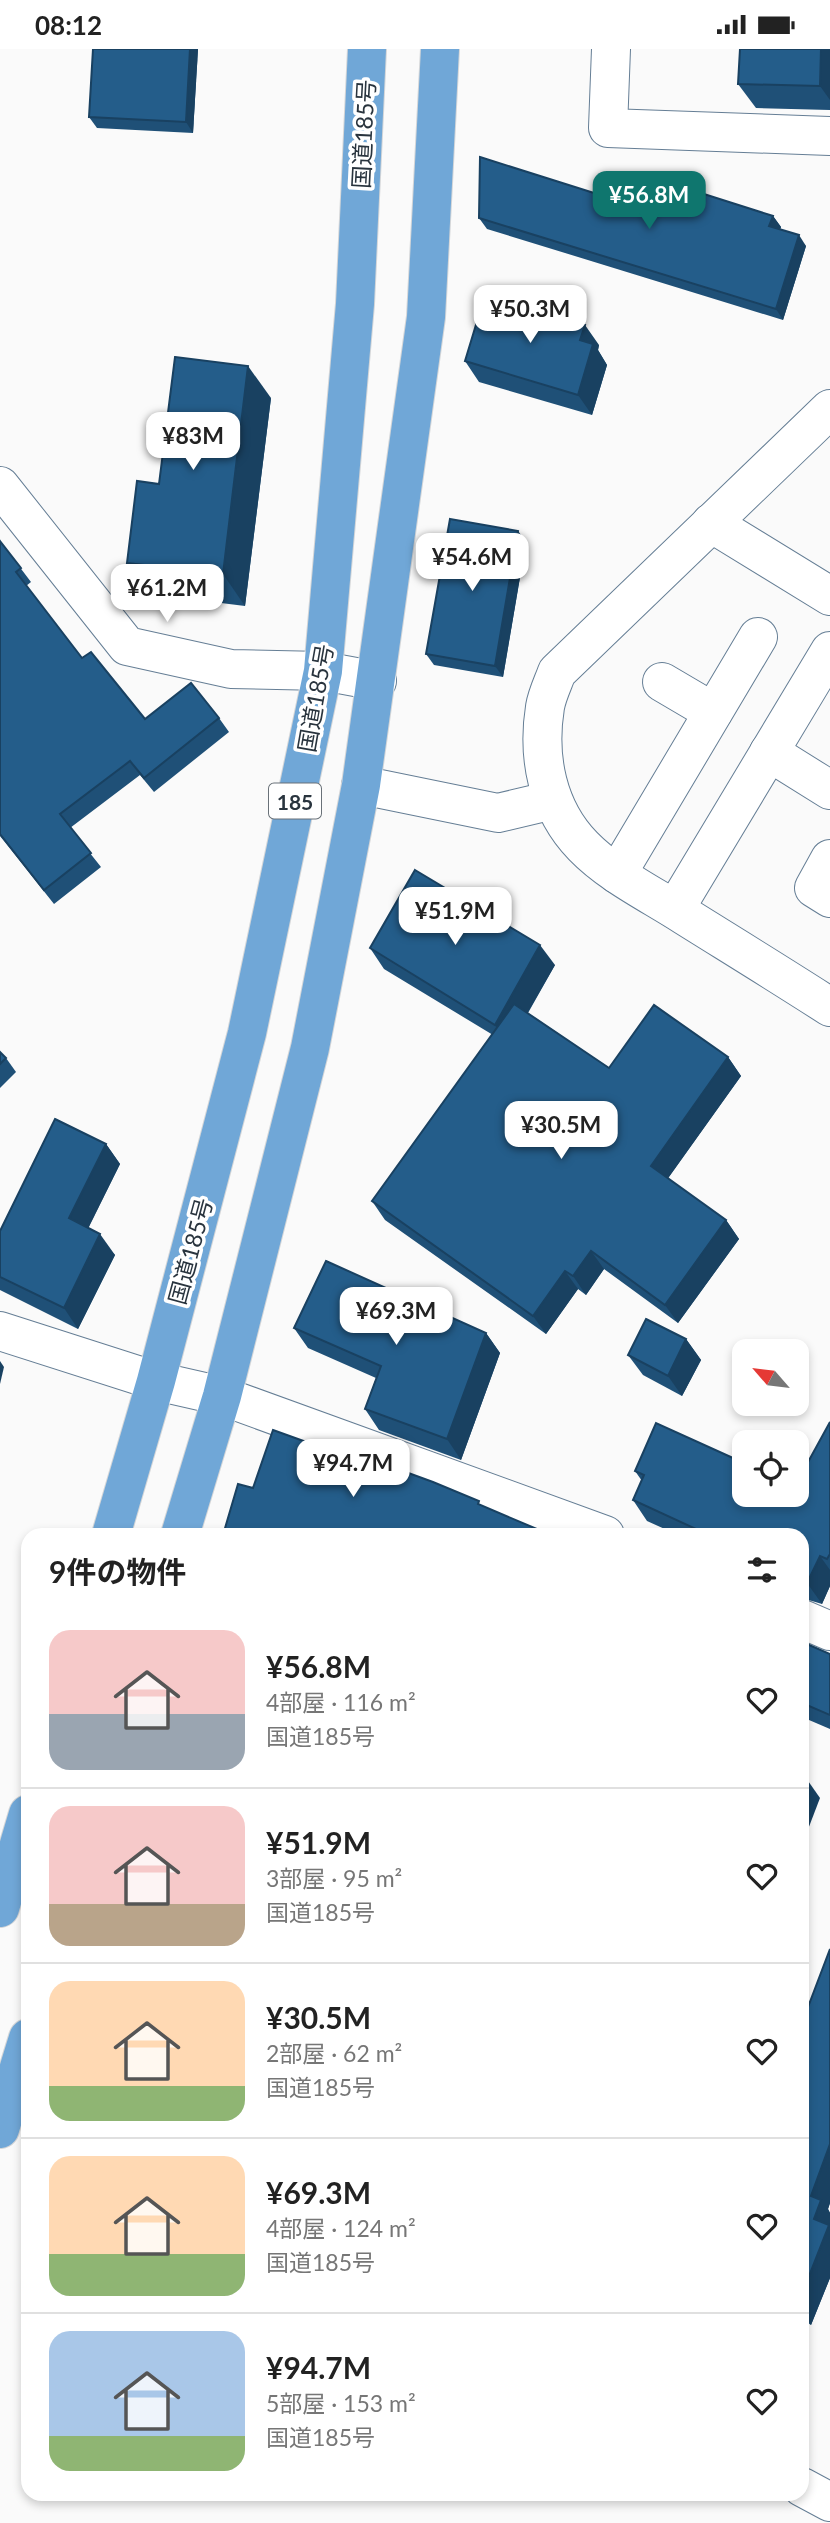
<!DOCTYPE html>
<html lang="ja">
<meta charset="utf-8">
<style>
body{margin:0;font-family:Lato,"Noto Sans JP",sans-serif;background:#f6f6f6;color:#222;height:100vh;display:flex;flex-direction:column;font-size:26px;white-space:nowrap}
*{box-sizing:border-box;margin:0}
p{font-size:23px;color:#767676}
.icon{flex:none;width:38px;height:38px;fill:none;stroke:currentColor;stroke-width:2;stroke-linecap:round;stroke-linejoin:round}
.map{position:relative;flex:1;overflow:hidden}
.drawer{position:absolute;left:21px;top:1479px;width:788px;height:973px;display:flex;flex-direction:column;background:#fff;border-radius:21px;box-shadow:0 4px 10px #0003}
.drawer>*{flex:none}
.needle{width:46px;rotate:298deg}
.buttons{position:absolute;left:732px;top:1290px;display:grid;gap:14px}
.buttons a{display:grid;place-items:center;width:77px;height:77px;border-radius:14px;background:#fff;box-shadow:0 4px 10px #0003;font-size:35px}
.price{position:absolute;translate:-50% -60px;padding:0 16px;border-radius:14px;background:#fff;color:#222;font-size:23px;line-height:46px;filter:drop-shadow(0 2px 4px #0008)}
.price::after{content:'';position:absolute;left:50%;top:42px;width:21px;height:16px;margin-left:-10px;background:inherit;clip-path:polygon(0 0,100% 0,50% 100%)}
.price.current{background:#0f766e;color:#fff}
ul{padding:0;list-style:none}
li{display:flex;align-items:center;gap:21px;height:175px;padding:0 28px}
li+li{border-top:2px solid #e0e0e0}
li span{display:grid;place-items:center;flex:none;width:196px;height:140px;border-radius:21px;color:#555}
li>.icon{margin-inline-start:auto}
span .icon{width:84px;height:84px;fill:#fffc;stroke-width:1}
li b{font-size:30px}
h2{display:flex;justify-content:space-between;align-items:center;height:84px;padding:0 28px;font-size:30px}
.status{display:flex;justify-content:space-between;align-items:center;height:49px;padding:0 35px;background:#fff;direction:ltr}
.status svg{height:19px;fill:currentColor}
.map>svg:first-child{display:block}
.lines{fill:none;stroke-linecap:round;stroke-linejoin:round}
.minor-casing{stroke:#657e95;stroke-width:40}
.highway-casing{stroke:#d4d6d8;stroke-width:40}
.minor{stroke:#fff;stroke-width:38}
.highway{stroke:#70a7d7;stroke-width:38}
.wall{fill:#1f5077}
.shaded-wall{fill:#194161}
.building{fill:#245d8a;stroke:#194161;stroke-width:2}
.labels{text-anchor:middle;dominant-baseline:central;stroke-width:7;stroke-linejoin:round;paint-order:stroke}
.shield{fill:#fff;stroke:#697178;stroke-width:2}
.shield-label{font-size:21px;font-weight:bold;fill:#29343e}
.street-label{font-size:23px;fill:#29343e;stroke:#fff}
</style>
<div class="status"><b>08:12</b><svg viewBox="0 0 49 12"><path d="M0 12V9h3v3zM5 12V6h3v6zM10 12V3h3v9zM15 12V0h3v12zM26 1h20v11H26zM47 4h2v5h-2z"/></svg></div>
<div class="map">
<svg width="830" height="2474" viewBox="0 0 830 2474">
<rect width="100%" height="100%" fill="#fafafa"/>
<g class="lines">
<defs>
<g id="minor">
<path d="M 611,0 L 608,79 L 830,87"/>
<path d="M 830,360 L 557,623 C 553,634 547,646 545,658 C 537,708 547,760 583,797 C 611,826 651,845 685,867 C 733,897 782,927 830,958"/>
<path d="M 0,437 L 127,597 L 231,620 L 323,622 L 377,632"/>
<path d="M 711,474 L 830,547"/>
<path d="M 662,633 L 713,663"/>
<path d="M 769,703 L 830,741"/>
<path d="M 361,736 L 498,764 L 553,751"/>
<path d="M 830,810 L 814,839 L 830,849"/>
<path d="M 617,825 L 758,588"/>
<path d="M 675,860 L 830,602"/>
<path d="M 0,1282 L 156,1332 L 222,1347 L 605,1486"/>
<path d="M 802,1570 L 830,1582"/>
<path d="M 802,2438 L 830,2453"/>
</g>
<g id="highway">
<path d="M 111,1486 L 156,1332 L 247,984 L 323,622 L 355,255 L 367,0"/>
<path d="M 180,1486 L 222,1347 L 310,999 L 361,736 L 426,268 L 440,0"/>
<path d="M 0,1859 L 28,1765"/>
<path d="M 0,2080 L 28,1989"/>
</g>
</defs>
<!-- minor casing -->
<use href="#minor" class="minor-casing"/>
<!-- highway casing -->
<use href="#highway" class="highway-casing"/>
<!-- minor -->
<use href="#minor" class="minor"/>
<!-- highway -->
<use href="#highway" class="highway"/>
</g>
<!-- wall -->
<g class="wall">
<path d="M 93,0 L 198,0 L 193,84 L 97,79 L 89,68 Z"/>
<path d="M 830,0 L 830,61 L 756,59 L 738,35 Z"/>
<path d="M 651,162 L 773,167 L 781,178 L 780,180 L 806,197 L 783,271 L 487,180 L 479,169 Z"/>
<path d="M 599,296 L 598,301 L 607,316 L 592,366 L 479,333 L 465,312 Z"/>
<path d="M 271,349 L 245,557 L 149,545 L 127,514 Z"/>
<path d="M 518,482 L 526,493 L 503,628 L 434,616 L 426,605 Z"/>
<path d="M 0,492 L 31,533 L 26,537 L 82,609 L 145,670 L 219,669 L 229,683 L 154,743 L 140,726 L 70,779 L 101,818 L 54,855 L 0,787 Z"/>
<path d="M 370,899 L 555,916 L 528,964 L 609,1019 L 728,1008 L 741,1027 L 668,1129 L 726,1171 L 739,1190 L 678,1274 L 604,1220 L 586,1246 L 578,1240 L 546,1285 L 385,1171 L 372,1152 L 493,986 L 384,920 Z"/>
<path d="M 0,1003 L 6,1009 L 16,1023 L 0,1039 Z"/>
<path d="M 106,1095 L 120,1115 L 88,1179 L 115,1206 L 78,1280 L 0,1241 L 0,1182 Z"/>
<path d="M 294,1279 L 486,1284 L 500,1304 L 461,1411 L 379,1381 L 365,1360 L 376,1329 L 308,1299 Z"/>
<path d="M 686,1290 L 701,1311 L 682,1347 L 643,1326 L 628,1306 Z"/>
<path d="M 830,1373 L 830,1537 L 822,1555 L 802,1549 L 802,1486 L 678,1486 L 647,1472 L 633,1451 L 642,1432 L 635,1422 L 744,1446 L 797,1435 Z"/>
<path d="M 802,1592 L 830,1605 L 830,1680 L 802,1668 Z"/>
<path d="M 830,1900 L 830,2154 L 828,2160 L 830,2164 L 830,2229 L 811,2276 L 808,2274 L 802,2289 L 802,1974 Z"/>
</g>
<!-- shaded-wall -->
<g class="shaded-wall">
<path d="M 190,0 L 198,0 L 193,84 L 186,73 Z"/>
<path d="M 821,0 L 830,0 L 830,51 L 820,37 Z"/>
<path d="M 773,167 L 781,178 L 777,188 L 769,177 Z"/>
<path d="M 799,186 L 806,197 L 783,271 L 776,260 Z"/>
<path d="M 585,276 L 599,296 L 598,301 L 607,316 L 592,366 L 578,346 L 580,291 Z"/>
<path d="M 248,317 L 271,349 L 245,557 L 223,525 Z"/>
<path d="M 518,482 L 526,493 L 503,628 L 495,617 Z"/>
<path d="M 540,896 L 555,916 L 509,996 L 495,976 Z"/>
<path d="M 728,1008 L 741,1027 L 664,1135 L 651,1117 Z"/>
<path d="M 106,1095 L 120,1115 L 83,1190 L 69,1169 Z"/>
<path d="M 726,1171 L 739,1190 L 678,1274 L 665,1256 Z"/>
<path d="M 100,1185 L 115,1206 L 78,1280 L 64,1259 Z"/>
<path d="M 591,1202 L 604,1220 L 586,1246 L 573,1227 Z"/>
<path d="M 565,1222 L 578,1240 L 546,1285 L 533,1267 Z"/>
<path d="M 486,1284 L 500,1304 L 461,1411 L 447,1390 Z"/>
<path d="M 686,1290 L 701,1311 L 682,1347 L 668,1327 Z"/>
<path d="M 0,1312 L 4,1318 L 0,1335 Z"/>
<path d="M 820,1507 L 830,1521 L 830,1537 L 822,1555 L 807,1534 Z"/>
<path d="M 806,1729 L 820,1749 L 802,1796 L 802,1740 Z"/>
<path d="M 830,2095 L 830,2154 L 828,2160 L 830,2164 L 830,2229 L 811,2276 L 802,2262 L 802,2245 L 811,2147 Z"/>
<path d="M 802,2265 L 808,2274 L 802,2289 Z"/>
</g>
<!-- building -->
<g class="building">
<path d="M 93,0 L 190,0 L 186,73 L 89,68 Z"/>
<path d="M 740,0 L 821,0 L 820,37 L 738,35 Z"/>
<path d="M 480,108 L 651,162 L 660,131 L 773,167 L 769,177 L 799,186 L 776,260 L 479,169 Z"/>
<path d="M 485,246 L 585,276 L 580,291 L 593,295 L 578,346 L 465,312 Z"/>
<path d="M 175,308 L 248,317 L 223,525 L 127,514 L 137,432 L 159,435 Z"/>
<path d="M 450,470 L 518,482 L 495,617 L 426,605 Z"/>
<path d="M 0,492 L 21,519 L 16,523 L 82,609 L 91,603 L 145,670 L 191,634 L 219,669 L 144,729 L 130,712 L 60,765 L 91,804 L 44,841 L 0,785 Z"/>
<path d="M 415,821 L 540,896 L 495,976 L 370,899 Z"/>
<path d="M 514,955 L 609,1019 L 654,956 L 728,1008 L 651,1117 L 726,1171 L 665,1256 L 591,1202 L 573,1227 L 565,1222 L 533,1267 L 372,1152 Z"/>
<path d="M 0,1003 L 6,1009 L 0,1015 Z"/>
<path d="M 55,1070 L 106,1095 L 69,1169 L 100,1185 L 64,1259 L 0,1228 L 0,1182 Z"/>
<path d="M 326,1212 L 486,1284 L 447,1390 L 365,1360 L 381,1317 L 294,1279 Z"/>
<path d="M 646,1270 L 686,1290 L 668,1327 L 628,1306 Z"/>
<path d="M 830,1373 L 830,1505 L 827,1510 L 820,1507 L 807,1534 L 802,1532 L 802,1486 L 709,1486 L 633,1451 L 644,1426 L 635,1422 L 656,1374 L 744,1414 L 744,1446 L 796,1446 L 796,1435 Z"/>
<path d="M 273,1381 L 348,1408 L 351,1403 L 433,1433 L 479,1452 L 478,1455 L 551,1486 L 223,1486 L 238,1435 L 253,1439 Z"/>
<path d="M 802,1593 L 830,1605 L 830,1666 L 802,1654 Z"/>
<path d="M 802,1727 L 806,1729 L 802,1740 Z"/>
<path d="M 830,1900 L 830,2095 L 811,2147 L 821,2151 L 814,2170 L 829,2176 L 802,2245 L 802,1974 Z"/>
</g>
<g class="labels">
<!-- shield labels -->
<rect class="shield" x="269" y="734.5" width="52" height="35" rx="5"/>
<g class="shield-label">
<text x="295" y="752">185</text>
</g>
<!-- street labels -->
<g class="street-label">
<text transform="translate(363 85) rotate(-87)">国道185号</text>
<text transform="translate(315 649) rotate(-80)">国道185号</text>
<text transform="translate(190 1202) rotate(-75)">国道185号</text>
</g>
</g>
</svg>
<div class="buttons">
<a><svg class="needle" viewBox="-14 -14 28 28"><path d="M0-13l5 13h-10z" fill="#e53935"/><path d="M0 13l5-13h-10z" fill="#767676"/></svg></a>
<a><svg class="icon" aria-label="locate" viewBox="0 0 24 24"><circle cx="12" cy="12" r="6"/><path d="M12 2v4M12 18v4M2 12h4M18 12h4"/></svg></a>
</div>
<b class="price current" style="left:649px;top:182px">¥56.8M</b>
<b class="price" style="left:530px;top:296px">¥50.3M</b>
<b class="price" style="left:193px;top:423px">¥83M</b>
<b class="price" style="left:472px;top:544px">¥54.6M</b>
<b class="price" style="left:167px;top:575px">¥61.2M</b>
<b class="price" style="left:455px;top:898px">¥51.9M</b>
<b class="price" style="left:561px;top:1112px">¥30.5M</b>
<b class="price" style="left:396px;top:1298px">¥69.3M</b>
<b class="price" style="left:353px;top:1450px">¥94.7M</b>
<section class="drawer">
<h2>9件の物件<svg class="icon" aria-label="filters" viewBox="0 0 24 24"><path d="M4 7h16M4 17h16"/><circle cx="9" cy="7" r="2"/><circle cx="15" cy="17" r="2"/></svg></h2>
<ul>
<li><span style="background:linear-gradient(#f6c9c9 60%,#9aa5b1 0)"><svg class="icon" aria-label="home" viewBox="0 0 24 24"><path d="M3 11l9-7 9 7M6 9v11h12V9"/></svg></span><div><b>¥56.8M</b><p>4部屋 · 116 m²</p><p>国道185号</p></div><svg class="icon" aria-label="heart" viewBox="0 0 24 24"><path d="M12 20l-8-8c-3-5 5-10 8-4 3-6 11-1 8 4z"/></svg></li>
<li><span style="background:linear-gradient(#f6c9c9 70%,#b9a48a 0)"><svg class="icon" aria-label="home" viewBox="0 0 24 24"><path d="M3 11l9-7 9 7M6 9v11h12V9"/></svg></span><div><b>¥51.9M</b><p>3部屋 · 95 m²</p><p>国道185号</p></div><svg class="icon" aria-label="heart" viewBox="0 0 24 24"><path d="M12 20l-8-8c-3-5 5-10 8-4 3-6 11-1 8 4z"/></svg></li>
<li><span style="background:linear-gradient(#ffd9b3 75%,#8fb573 0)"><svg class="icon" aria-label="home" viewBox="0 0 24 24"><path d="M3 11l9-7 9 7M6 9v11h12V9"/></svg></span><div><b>¥30.5M</b><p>2部屋 · 62 m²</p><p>国道185号</p></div><svg class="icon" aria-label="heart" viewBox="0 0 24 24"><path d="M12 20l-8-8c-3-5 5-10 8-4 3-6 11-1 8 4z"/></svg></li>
<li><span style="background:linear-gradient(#ffd9b3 70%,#8fb573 0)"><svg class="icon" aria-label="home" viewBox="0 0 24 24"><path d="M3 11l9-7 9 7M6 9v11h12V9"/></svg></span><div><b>¥69.3M</b><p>4部屋 · 124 m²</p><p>国道185号</p></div><svg class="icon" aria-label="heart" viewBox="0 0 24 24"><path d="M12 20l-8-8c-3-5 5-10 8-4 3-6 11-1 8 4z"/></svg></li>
<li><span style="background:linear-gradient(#a9c7e8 75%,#8fb573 0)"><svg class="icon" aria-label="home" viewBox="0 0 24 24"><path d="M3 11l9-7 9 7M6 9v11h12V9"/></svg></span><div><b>¥94.7M</b><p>5部屋 · 153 m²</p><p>国道185号</p></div><svg class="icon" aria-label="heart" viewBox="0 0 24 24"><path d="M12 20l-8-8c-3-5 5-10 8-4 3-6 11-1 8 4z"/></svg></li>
</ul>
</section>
</div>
